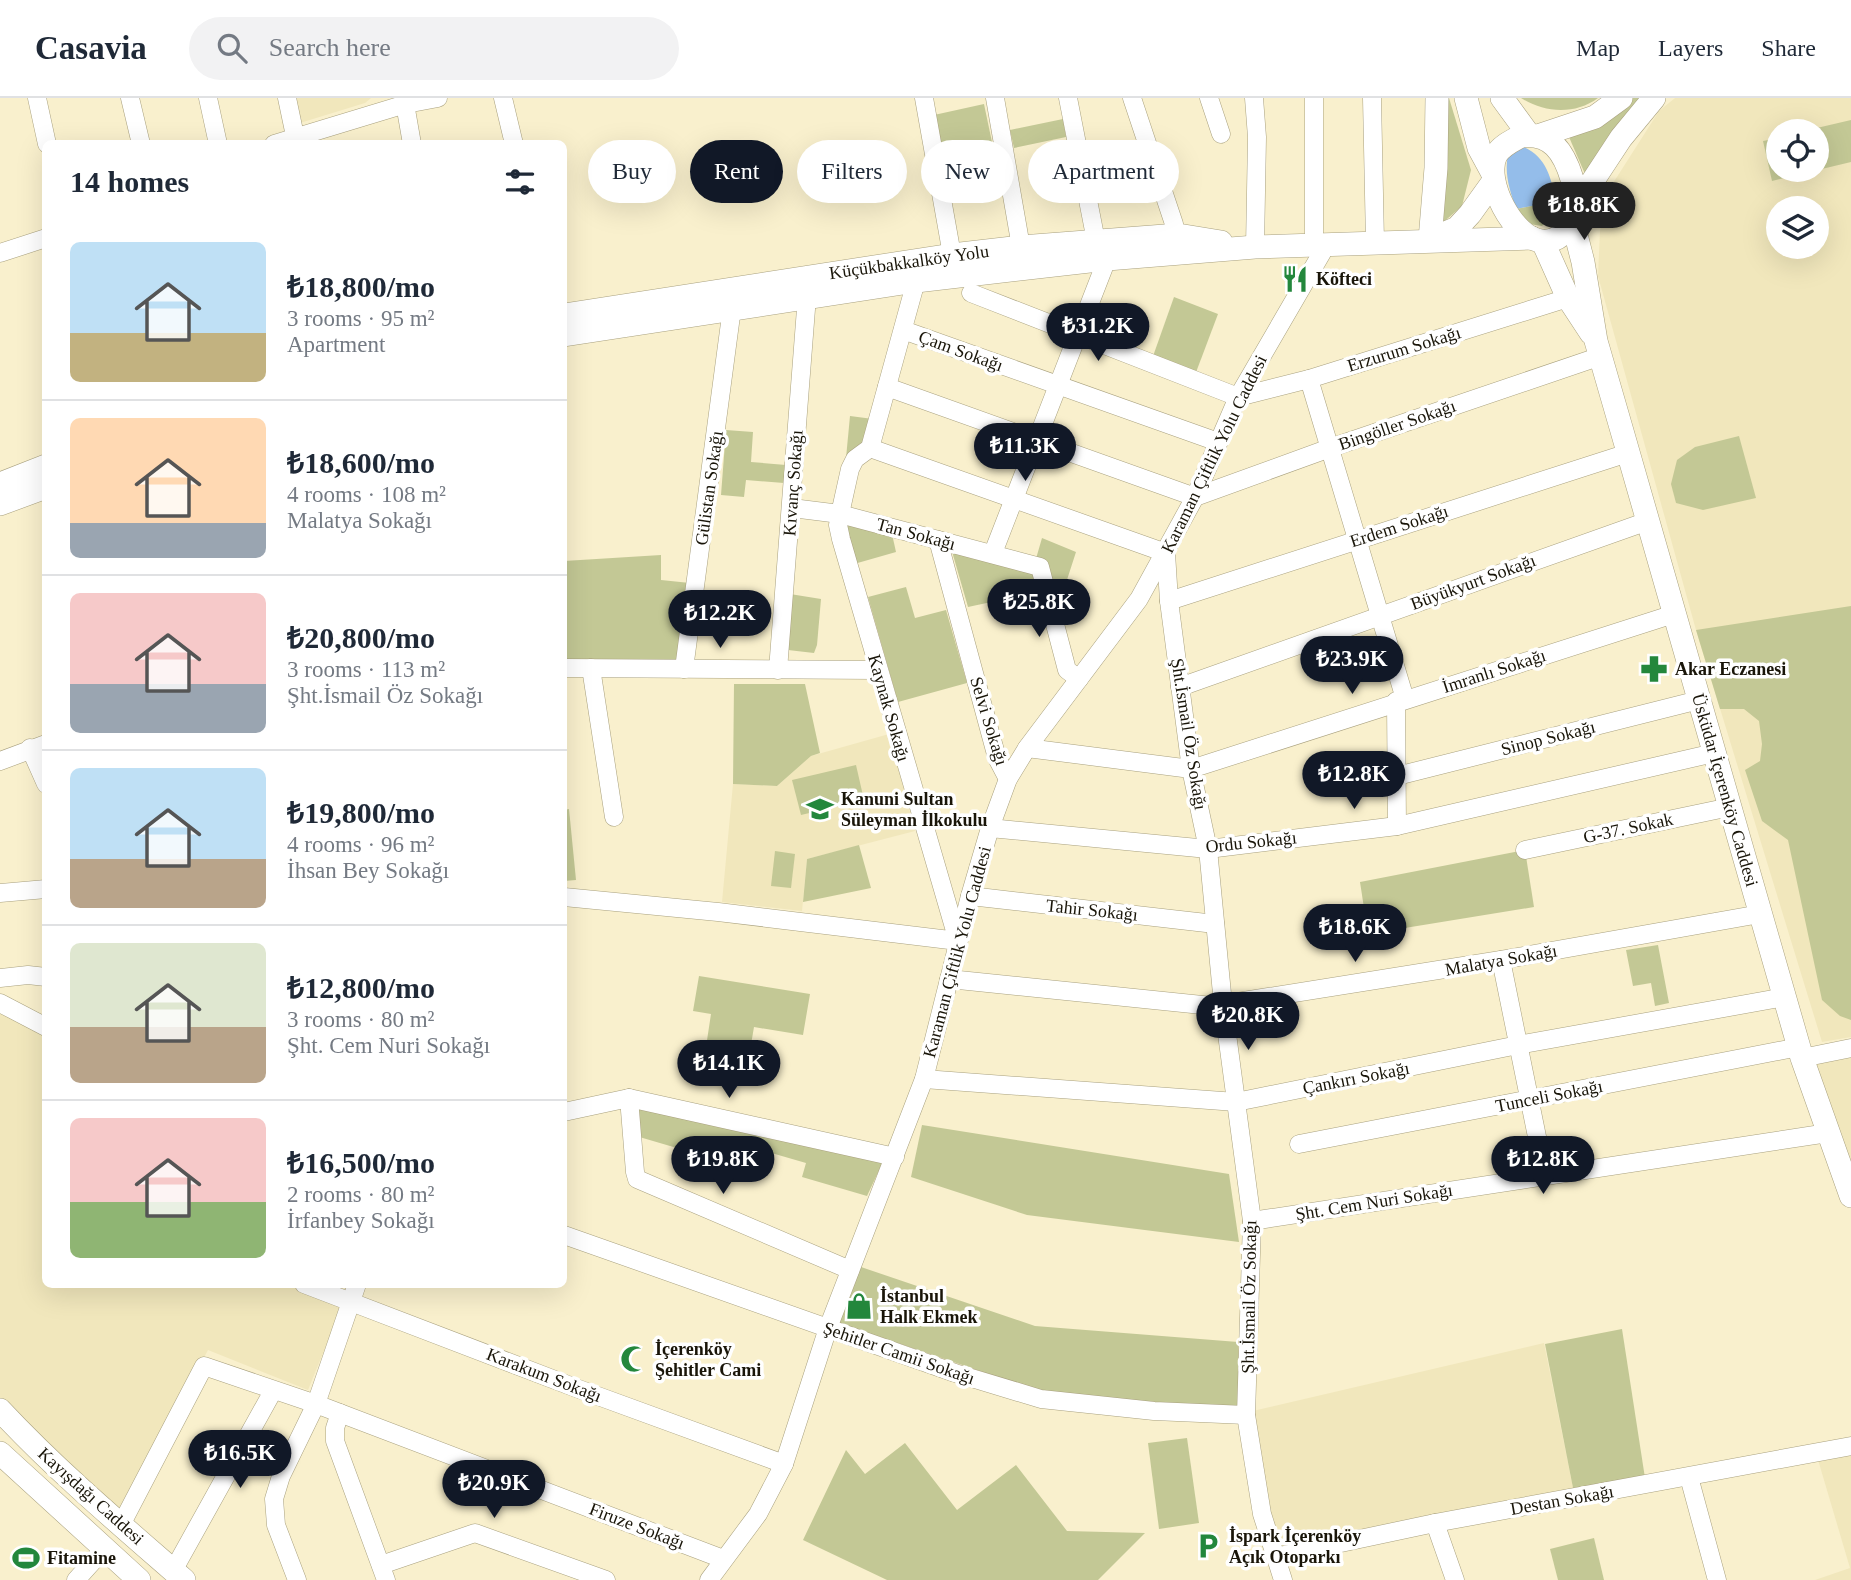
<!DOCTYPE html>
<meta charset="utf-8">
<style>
body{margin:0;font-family:"Times New Roman",serif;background:#f2f2f3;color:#1f2937;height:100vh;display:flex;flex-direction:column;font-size:26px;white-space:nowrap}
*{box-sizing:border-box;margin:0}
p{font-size:23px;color:#747a83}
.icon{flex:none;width:38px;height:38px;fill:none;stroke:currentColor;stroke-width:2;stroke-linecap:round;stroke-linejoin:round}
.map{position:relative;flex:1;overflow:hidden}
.side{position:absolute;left:42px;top:42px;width:525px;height:1148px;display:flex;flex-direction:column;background:#fff;border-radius:10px;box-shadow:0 7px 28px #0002}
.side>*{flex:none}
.guide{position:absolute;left:588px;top:42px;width:665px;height:63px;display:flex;gap:14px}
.fabs{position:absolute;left:1766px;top:21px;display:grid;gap:14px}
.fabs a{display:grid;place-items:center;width:63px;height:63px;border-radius:50%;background:#fff;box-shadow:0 7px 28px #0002;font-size:35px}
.price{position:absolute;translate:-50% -60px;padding:0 16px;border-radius:24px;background:#111827;color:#fff;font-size:23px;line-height:46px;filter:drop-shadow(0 2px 4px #0008)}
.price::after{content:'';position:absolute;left:50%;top:42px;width:21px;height:16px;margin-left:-10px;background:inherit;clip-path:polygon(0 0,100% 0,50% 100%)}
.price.selected{background:#222;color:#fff}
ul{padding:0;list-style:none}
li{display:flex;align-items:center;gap:21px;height:175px;padding:0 28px}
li+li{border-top:2px solid #e0e1e3}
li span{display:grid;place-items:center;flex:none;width:196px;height:140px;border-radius:10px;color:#555}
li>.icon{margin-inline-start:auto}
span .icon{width:84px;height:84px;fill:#fffc;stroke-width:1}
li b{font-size:30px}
h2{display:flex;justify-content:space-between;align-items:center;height:84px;padding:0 28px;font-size:30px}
.pill{padding:0 24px;border-radius:32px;background:#fff;box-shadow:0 7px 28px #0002;font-size:24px;line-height:63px}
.pill.selected{background:#111827;color:#fff}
header{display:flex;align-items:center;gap:42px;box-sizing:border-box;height:98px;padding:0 35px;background:#fff;border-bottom:2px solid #e0e1e3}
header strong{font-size:33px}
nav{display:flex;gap:38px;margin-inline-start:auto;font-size:24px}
.search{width:490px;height:63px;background:#f2f2f3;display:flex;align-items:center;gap:18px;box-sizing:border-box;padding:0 24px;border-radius:38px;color:#747a83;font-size:26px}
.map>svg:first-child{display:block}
.built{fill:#f1e7bc;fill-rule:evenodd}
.green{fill:#c3c895}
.water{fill:#94bdea}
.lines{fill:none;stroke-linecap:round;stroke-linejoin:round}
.minor-casing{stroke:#a9a17f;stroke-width:19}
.major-casing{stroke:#a9a17f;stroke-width:24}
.minor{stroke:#fff;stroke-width:18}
.major{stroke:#fff;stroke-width:23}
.labels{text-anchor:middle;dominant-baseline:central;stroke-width:7;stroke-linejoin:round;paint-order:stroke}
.street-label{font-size:18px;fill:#191509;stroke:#fff}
.poi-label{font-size:18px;font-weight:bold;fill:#191509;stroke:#fff;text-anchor:start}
</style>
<header>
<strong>Casavia</strong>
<div class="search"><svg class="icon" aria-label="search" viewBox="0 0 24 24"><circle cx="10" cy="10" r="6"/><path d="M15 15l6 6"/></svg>Search here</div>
<nav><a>Map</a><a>Layers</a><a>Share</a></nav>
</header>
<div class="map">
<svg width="1851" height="1482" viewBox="0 0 1851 1482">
<rect width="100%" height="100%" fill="#f9f0cd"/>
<!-- built -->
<g class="built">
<path d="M 295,0 L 371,0 L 365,5 L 300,25 Z"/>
<path d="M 1675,0 L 1851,0 L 1851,939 L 1822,944 L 1696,532 L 1598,178 L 1600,133 L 1608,93 L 1659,13 ZM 1778,33 L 1816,33 L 1816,72 L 1778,72 ZM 1778,110 L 1816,110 L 1816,149 L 1778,149 Z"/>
<path d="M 889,636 L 915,733 L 807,761 L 802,813 L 722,804 L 733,686 L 777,688 L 811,658 Z"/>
<path d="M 0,914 L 45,937 L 46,1186 L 322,1186 L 347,1196 L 308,1292 L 208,1252 L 120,1418 L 0,1301 Z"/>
<path d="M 1851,950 L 1851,1098 L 1802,960 Z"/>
<path d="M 1544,1245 L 1573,1390 L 1268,1466 L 1259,1426 L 1253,1313 Z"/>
<path d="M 1851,1348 L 1851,1482 L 1815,1482 L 1850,1470 L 1816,1355 Z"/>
</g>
<!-- green -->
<g class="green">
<path d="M 1442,0 L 1449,0 L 1471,72 L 1462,108 L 1439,128 Z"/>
<path d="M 1521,0 L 1598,0 C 1575,17 1544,15 1521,0 Z"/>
<path d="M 1631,0 L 1643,0 L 1588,83 L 1569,39 Z"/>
<path d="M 984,6 L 993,49 L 943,60 L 934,17 Z"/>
<path d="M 1063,21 L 1066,39 L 1014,50 L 1010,32 Z"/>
<path d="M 1851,22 L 1851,64 L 1772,83 L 1763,43 L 1778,40 L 1778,72 L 1816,72 L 1816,33 L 1804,33 Z"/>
<path d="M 1556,103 L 1554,115 L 1542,128 L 1529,126 L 1516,111 Z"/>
<path d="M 1174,199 L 1218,216 L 1195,277 L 1152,261 Z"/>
<path d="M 850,318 L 873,321 L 867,342 L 849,360 L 846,360 Z"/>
<path d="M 726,332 L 753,334 L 751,364 L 786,367 L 784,385 L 746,382 L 744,399 L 721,397 Z"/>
<path d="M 1739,338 L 1756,400 L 1703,412 L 1676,405 L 1671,386 L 1677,362 L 1695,349 Z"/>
<path d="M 848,423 L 892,436 L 896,454 L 854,466 L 847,436 Z"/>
<path d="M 1042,440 L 1076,454 L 1065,488 L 968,509 L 951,450 L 1033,471 Z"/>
<path d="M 661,457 L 661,482 L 690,485 L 680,565 L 564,564 L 564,463 Z"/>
<path d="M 906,489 L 915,520 L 946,512 L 967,585 L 898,604 L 868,499 Z"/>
<path d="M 790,496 L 821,501 L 817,547 L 814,555 L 788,552 Z"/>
<path d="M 1851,508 L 1851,922 L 1840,918 L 1822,902 L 1788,742 L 1762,723 L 1745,672 L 1760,663 L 1762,646 L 1759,623 L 1744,611 L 1720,611 L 1696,532 Z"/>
<path d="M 734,586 L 805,586 L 820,655 L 811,658 L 777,688 L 733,686 Z"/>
<path d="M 856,667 L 864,702 L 801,717 L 792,682 Z"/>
<path d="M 569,711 L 576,782 L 564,783 L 564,712 Z"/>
<path d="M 859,747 L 871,790 L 803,804 L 807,761 Z"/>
<path d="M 1525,752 L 1534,809 L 1368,836 L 1360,784 Z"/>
<path d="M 775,753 L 795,756 L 791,790 L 771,788 Z"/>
<path d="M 1658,847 L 1669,905 L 1655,908 L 1651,885 L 1633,888 L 1626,852 Z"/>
<path d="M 699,878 L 810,896 L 803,937 L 754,929 L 747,970 L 704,962 L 711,916 L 693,913 Z"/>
<path d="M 629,1000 L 889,1051 L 867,1098 L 802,1079 L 806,1065 L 768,1054 L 762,1075 L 636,1038 Z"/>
<path d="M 922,1027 L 1229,1076 L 1239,1144 L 1027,1117 L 911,1079 Z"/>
<path d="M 861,1169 L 1035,1228 L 1238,1244 L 1242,1311 L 1044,1295 L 839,1225 Z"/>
<path d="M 1622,1231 L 1645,1380 L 1573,1390 L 1545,1246 Z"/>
<path d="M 1187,1340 L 1199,1425 L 1159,1431 L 1148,1345 Z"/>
<path d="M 905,1345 L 957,1412 L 1016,1367 L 1067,1433 L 1145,1435 L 1098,1482 L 887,1482 L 803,1442 L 846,1352 L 865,1376 Z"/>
<path d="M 1594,1440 L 1604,1482 L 1558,1482 L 1550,1451 Z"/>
</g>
<!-- water -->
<path class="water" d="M 1524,49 C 1547,60 1551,80 1556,103 L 1516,111 C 1510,93 1504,76 1508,57 Z"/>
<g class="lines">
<defs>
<g id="minor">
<path d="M 37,0 L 47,46"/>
<path d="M 130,0 L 141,46"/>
<path d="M 208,0 L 218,46"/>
<path d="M 287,0 L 295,38"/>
<path d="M 404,0 L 412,46"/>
<path d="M 503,0 L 514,46"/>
<path d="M 924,0 L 952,157"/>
<path d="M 995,0 L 1021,149"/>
<path d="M 1068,0 L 1096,143"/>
<path d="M 1132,0 L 1174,126"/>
<path d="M 1209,0 L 1221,36"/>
<path d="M 1254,0 L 1257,39 L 1255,149"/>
<path d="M 1372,0 L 1375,144"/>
<path d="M 274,46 L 406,6 L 438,0"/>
<path d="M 1314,146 L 1314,0"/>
<path d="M 0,155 L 46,140"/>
<path d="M 971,195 L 1238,299 L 1309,281 L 1568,200"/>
<path d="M 903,232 L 1218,344"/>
<path d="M 1309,281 L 1405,601"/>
<path d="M 887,289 L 1195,399 L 1330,350 L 1601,258"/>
<path d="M 870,350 L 1166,455 L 1169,503 L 1191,671 L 1208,751 L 1223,906 L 1252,1123 L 1246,1317 L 1262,1416 L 1283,1482"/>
<path d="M 792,410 L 840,416 L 1040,469 L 1067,572 L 1079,581"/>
<path d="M 938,442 L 997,660 L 1008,681"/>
<path d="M 993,455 L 1107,161"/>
<path d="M 1169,503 L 1628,355"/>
<path d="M 564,570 L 877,572"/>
<path d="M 591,570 L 614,719"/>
<path d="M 684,571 L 732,210"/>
<path d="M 778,572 L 807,198"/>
<path d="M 1180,589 L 1648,423"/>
<path d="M 1396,603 L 1397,728"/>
<path d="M 30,650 L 46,686"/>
<path d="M 1027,650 L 1191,671 L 1674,516"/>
<path d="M 0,663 L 46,646"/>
<path d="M 1397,678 L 1699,602"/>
<path d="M 990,730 L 1208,751 L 1397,728 L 1714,655"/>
<path d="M 1525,752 L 1730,709"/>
<path d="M 0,795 L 46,791"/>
<path d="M 970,798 L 1215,826"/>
<path d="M 564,799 L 718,814 L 958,843 L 841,441 L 838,427 L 840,416 L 850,371 L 855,361 L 870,350 L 916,183"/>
<path d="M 1501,862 L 1545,1078"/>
<path d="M 0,880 L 28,877 L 46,879"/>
<path d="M 949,881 L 1212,908 L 1501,862 L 1760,816"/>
<path d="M 0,905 L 46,929"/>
<path d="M 1802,960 L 1851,950"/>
<path d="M 924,981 L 1236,1004 L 1518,947 L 1785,899"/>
<path d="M 629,1000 L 635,1074 L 637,1081 L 850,1172"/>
<path d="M 564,1014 L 629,1000 L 895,1059"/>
<path d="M 1299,1046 L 1799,949"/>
<path d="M 1252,1123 L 1828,1035"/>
<path d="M 564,1137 L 955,1275 L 1041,1301 L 1154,1313 L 1246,1317"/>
<path d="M 304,1186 L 576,1290 L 784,1366"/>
<path d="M 340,1315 L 335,1330 L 335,1343 L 386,1482"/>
<path d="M 1689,1379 L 1717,1482"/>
<path d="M 1435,1425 L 1455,1482"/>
<path d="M 121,1427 L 204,1268 L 316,1306 L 723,1461"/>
<path d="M 1275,1459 L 1435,1425 L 1851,1348"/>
<path d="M 381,1467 L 475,1435 L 606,1482"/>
<path d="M 173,1473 L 273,1293"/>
<path d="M 76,1482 L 104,1451"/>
<path d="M 297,1482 L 276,1427 L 274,1401 L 281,1378 L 316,1306 L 357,1186"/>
<path d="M 709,1482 L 758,1416 L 784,1366 L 828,1230 L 924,981 L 970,798 L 990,730 L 1008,681 L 1027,650 L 1139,501 L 1195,399 L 1238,299 L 1327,146"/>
</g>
<g id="major">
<path d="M 1466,0 L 1479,50 L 1492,74"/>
<path d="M 1502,0 L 1529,37"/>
<path d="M 1521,38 C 1551,34 1564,54 1572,81 C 1579,102 1573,146 1542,143 C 1513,141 1483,82 1496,57 C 1501,48 1512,43 1521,38 Z"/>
<path d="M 1538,38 L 1595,19 L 1621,0"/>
<path d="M 1575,110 L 1621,40 L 1654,0"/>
<path d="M 1572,121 L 1583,164 L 1596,243 L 1622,333 L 1802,960 L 1851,1098"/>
<path d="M 1436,139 L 1457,130 L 1470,116 L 1493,84"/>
<path d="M 1430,142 L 1436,70 L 1437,0"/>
<path d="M 1543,144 L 1568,200 L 1591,235"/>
<path d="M 564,217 L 952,157 L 1021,149 L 1178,137 L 1221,144"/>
<path d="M 564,237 L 916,183 L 1107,161 L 1255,149 L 1532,140"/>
<path d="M 0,386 L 46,368"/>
<path d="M 0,406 L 46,389"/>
<path d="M 0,1312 C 57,1373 121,1427 184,1482"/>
<path d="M 0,1355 L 139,1482"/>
</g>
</defs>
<!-- minor casing -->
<use href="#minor" class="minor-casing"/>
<!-- major casing -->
<use href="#major" class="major-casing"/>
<!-- minor -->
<use href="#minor" class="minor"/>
<!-- major -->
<use href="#major" class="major"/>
</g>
<!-- icons -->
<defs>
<symbol id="restaurant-bare" viewBox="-9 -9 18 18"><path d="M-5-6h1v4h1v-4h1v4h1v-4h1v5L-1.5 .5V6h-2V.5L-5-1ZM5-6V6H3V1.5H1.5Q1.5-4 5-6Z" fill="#23873c" stroke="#fff" stroke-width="2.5" paint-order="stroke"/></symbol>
<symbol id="pharmacy-bare" viewBox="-9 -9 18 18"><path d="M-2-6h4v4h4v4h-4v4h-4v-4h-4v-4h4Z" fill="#23873c" stroke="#fff" stroke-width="2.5" paint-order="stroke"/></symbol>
<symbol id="school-bare" viewBox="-9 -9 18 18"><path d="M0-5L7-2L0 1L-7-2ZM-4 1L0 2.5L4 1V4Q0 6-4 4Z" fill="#23873c" stroke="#fff" stroke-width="2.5" paint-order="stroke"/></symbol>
<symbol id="shop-bare" viewBox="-9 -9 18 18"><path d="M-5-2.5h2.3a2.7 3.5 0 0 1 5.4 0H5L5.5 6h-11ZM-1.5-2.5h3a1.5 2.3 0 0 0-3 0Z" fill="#23873c" stroke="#fff" stroke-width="2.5" paint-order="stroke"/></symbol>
<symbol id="mosque-bare" viewBox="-9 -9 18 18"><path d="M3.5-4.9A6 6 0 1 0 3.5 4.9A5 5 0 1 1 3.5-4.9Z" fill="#23873c" stroke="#fff" stroke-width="2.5" paint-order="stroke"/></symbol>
<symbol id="parking-bare" viewBox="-9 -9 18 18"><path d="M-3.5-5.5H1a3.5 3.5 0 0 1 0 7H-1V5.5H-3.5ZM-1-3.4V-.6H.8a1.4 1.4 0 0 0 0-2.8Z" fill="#23873c" stroke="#fff" stroke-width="2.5" paint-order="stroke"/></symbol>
<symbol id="stadium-bare" viewBox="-9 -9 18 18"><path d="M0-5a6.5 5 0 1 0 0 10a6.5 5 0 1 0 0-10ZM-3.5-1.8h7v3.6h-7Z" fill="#23873c" stroke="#fff" stroke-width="2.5" paint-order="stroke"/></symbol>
</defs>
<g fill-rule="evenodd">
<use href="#restaurant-bare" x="1276" y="162" width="38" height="38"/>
<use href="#pharmacy-bare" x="1635" y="552" width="38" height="38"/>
<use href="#school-bare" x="801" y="692" width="38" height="38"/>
<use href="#shop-bare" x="840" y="1189" width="38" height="38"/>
<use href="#mosque-bare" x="615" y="1242" width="38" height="38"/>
<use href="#parking-bare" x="1189" y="1429" width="38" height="38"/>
<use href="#stadium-bare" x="7" y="1441" width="38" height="38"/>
</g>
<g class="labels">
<!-- street labels -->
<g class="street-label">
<text transform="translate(909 164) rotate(-8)">Küçükbakkalköy Yolu</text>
<text transform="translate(1404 251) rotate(-17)">Erzurum Sokağı</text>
<text transform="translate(961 253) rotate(20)">Çam Sokağı</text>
<text transform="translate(1397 327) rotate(-19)">Bingöller Sokağı</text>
<text transform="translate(1214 356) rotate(-64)">Karaman Çiftlik Yolu Caddesi</text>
<text transform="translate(793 385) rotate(-86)">Kıvanç Sokağı</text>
<text transform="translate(709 390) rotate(-82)">Gülistan Sokağı</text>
<text transform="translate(1399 428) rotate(-18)">Erdem Sokağı</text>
<text transform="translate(916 436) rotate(15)">Tan Sokağı</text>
<text transform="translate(1473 484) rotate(-20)">Büyükyurt Sokağı</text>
<text transform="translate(1494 573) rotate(-18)">İmranlı Sokağı</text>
<text transform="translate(889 610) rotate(74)">Kaynak Sokağı</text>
<text transform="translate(989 623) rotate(73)">Selvi Sokağı</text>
<text transform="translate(1189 636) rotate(81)">Şht.İsmail Öz Sokağı</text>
<text transform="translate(1548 640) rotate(-14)">Sinop Sokağı</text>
<text transform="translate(1725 692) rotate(74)">Üsküdar İçerenköy Caddesi</text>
<text transform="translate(1628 730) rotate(-12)">G-37. Sokak</text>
<text transform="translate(1251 744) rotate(-6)">Ordu Sokağı</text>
<text transform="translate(1092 812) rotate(6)">Tahir Sokağı</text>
<text transform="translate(957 854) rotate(-75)">Karaman Çiftlik Yolu Caddesi</text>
<text transform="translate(1501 862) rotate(-10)">Malatya Sokağı</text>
<text transform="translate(1356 980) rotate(-11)">Çankırı Sokağı</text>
<text transform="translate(1549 998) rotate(-11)">Tunceli Sokağı</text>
<text transform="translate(1374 1104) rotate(-9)">Şht. Cem Nuri Sokağı</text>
<text transform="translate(1249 1199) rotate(-89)">Şht.İsmail Öz Sokağı</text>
<text transform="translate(899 1255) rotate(19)">Şehitler Camii Sokağı</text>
<text transform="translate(544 1277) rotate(21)">Karakum Sokağı</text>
<text transform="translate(91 1398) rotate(42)">Kayışdağı Caddesi</text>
<text transform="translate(1562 1402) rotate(-10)">Destan Sokağı</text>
<text transform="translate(637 1428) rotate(21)">Firuze Sokağı</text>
</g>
<!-- poi labels -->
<g class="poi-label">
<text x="1316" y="181">Köfteci</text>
<text x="1675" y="571">Akar Eczanesi</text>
<text x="841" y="701">Kanuni Sultan<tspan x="841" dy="21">Süleyman İlkokulu</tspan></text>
<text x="880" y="1198">İstanbul<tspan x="880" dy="21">Halk Ekmek</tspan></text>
<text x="655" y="1251">İçerenköy<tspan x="655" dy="21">Şehitler Cami</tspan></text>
<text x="1229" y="1438">İspark İçerenköy<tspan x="1229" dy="21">Açık Otoparkı</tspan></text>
<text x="47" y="1460">Fitamine</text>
</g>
</g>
</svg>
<div class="fabs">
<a><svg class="icon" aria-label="locate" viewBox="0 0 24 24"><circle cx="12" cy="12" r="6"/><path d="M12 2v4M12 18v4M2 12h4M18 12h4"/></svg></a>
<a><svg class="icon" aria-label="layers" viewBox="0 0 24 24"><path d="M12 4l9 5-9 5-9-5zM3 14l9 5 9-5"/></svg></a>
</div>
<b class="price selected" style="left:1584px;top:144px">₺18.8K</b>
<b class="price" style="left:1098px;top:265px">₺31.2K</b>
<b class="price" style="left:1025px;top:385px">₺11.3K</b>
<b class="price" style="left:1039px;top:541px">₺25.8K</b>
<b class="price" style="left:720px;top:552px">₺12.2K</b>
<b class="price" style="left:1352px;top:598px">₺23.9K</b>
<b class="price" style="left:1354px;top:713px">₺12.8K</b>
<b class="price" style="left:1355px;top:866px">₺18.6K</b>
<b class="price" style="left:1248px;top:954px">₺20.8K</b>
<b class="price" style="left:729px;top:1002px">₺14.1K</b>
<b class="price" style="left:723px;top:1098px">₺19.8K</b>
<b class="price" style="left:1543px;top:1098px">₺12.8K</b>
<b class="price" style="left:240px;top:1392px">₺16.5K</b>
<b class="price" style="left:494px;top:1422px">₺20.9K</b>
<div class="guide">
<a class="pill">Buy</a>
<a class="pill selected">Rent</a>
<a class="pill">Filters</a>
<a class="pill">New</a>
<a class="pill">Apartment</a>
</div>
<section class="side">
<h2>14 homes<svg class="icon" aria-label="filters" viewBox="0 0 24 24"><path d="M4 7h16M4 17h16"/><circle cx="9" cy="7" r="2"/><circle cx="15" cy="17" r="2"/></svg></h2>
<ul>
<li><span style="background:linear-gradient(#bfe0f5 65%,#c2b280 0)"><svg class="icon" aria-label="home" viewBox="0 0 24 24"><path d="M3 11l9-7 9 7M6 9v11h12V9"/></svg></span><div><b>₺18,800/mo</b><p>3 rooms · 95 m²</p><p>Apartment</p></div></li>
<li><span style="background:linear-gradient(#ffd9b3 75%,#9aa5b1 0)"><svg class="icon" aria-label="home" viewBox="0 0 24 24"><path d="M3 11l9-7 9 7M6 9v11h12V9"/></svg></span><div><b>₺18,600/mo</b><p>4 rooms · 108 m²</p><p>Malatya Sokağı</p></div></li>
<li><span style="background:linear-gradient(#f6c9c9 65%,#9aa5b1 0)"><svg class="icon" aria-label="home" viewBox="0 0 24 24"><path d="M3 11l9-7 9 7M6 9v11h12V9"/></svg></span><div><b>₺20,800/mo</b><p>3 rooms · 113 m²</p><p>Şht.İsmail Öz Sokağı</p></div></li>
<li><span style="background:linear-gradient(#bfe0f5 65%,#b9a48a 0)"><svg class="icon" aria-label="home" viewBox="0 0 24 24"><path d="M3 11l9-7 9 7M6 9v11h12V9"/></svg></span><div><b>₺19,800/mo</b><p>4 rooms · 96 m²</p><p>İhsan Bey Sokağı</p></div></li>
<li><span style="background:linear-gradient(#dfe7d0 60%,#b9a48a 0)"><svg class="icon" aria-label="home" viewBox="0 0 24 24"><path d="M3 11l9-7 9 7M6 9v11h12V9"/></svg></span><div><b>₺12,800/mo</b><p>3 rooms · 80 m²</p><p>Şht. Cem Nuri Sokağı</p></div></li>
<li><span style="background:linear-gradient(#f6c9c9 60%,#8fb573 0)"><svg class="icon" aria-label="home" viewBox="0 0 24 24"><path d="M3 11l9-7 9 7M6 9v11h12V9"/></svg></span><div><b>₺16,500/mo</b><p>2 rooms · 80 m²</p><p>İrfanbey Sokağı</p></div></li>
</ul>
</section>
</div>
